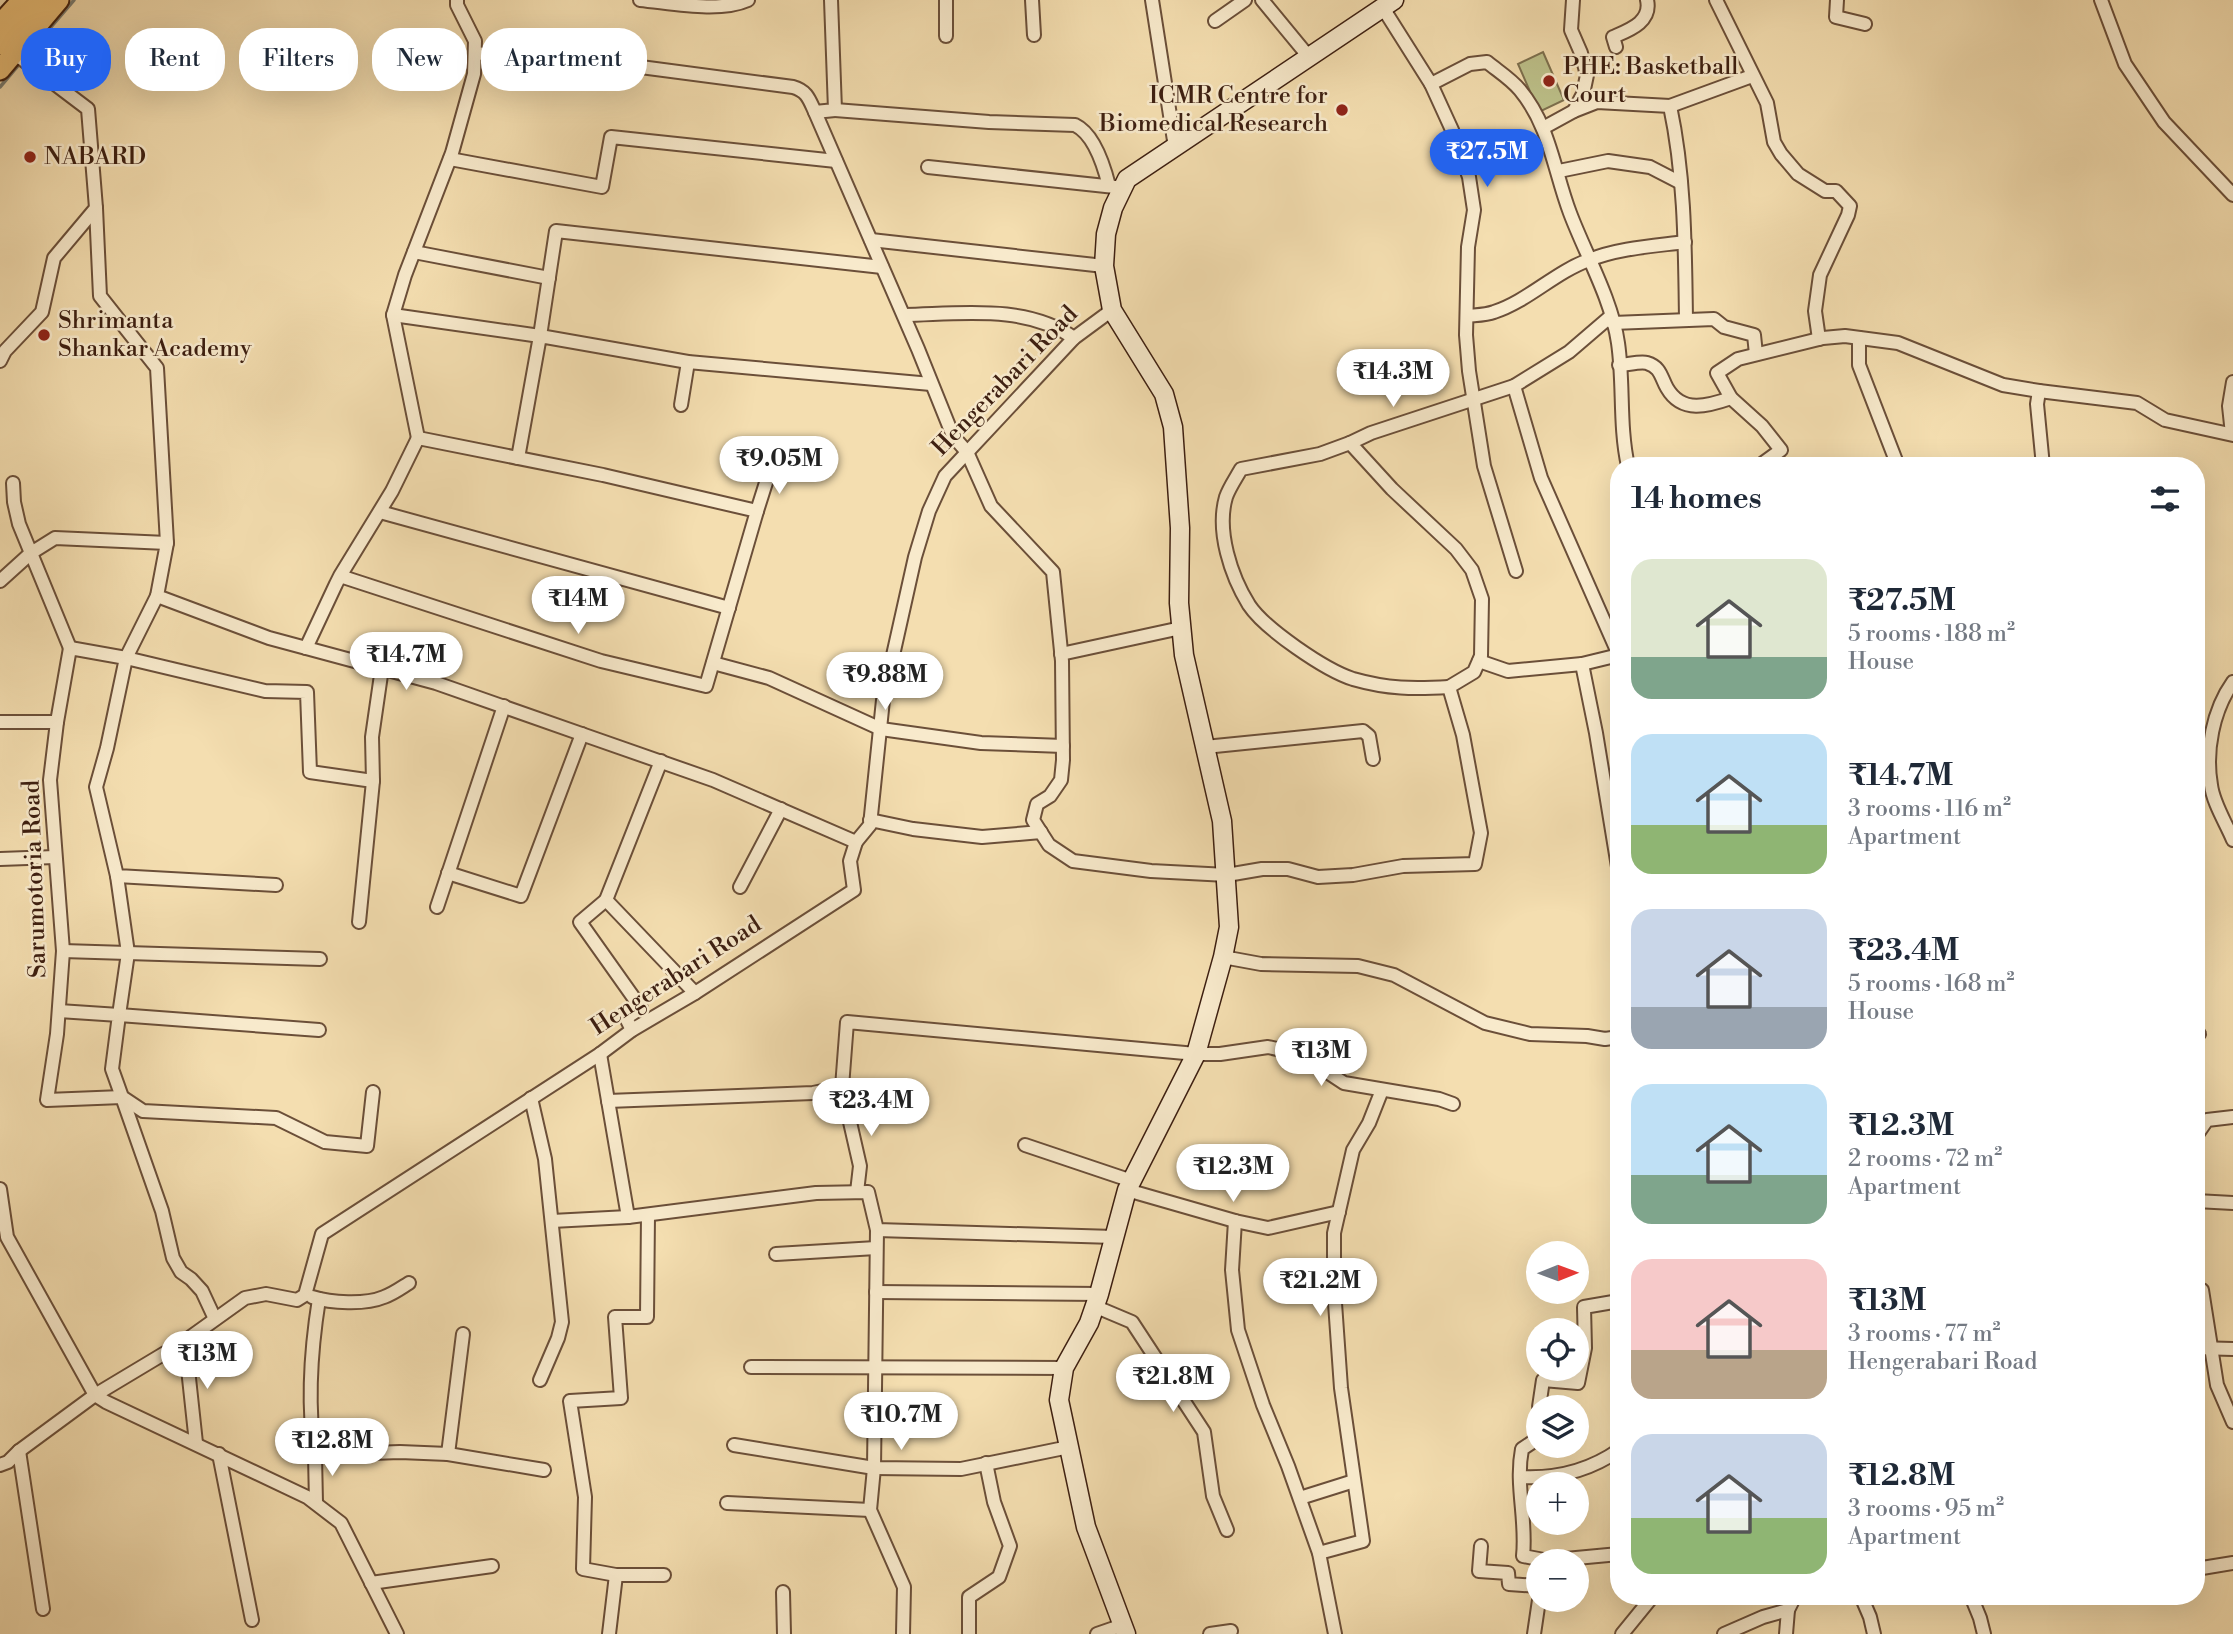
<!DOCTYPE html>
<meta charset="utf-8">
<style>
body{margin:0;font-family:"Libre Bodoni",serif;background:#f2f2f3;color:#1f2937;height:100vh;display:flex;flex-direction:column;font-size:26px;white-space:nowrap}
*{box-sizing:border-box;margin:0}
p{font-size:23px;color:#747a83}
.icon{flex:none;width:38px;height:38px;fill:none;stroke:currentColor;stroke-width:2;stroke-linecap:round;stroke-linejoin:round}
.map{position:relative;flex:1;overflow:hidden}
.details{position:absolute;left:1610px;top:457px;width:595px;height:1148px;display:flex;flex-direction:column;background:#fff;border-radius:28px;box-shadow:0 7px 28px #0002}
.details>*{flex:none}
.banner{position:absolute;left:21px;top:28px;width:665px;height:63px;display:flex;gap:14px}
.needle{width:46px;rotate:89deg}
.fabs{position:absolute;left:1526px;top:1241px;display:grid;gap:14px}
.fabs a{display:grid;place-items:center;width:63px;height:63px;border-radius:50%;background:#fff;box-shadow:0 7px 28px #0002;font-size:35px}
.price{position:absolute;translate:-50% -60px;padding:0 16px;border-radius:24px;background:#fff;color:#222;font-size:23px;line-height:46px;filter:drop-shadow(0 2px 4px #0008)}
.price::after{content:'';position:absolute;left:50%;top:42px;width:21px;height:16px;margin-left:-10px;background:inherit;clip-path:polygon(0 0,100% 0,50% 100%)}
.price.on{background:#2563eb;color:#fff}
ul{padding:0;list-style:none}
li{display:flex;align-items:center;gap:21px;height:175px;padding:0 21px}
li span{display:grid;place-items:center;flex:none;width:196px;height:140px;border-radius:21px;color:#555}
li>.icon{margin-inline-start:auto}
span .icon{width:84px;height:84px;fill:#fffc;stroke-width:1}
li b{font-size:30px}
h2{display:flex;justify-content:space-between;align-items:center;height:84px;padding:0 21px;font-size:30px}
.pill{padding:0 24px;border-radius:28px;background:#fff;box-shadow:0 7px 28px #0002;font-size:24px;line-height:63px}
.pill.on{background:#2563eb;color:#fff}
.map>svg:first-child{display:block}
.green{fill:#bdc18a;stroke:#7d704e;stroke-width:2}
.lines{fill:none;stroke-linecap:round;stroke-linejoin:round}
.stream{stroke:#787c73;stroke-width:3.5}
.minor-casing{stroke:#6b4f39;stroke-width:16}
.secondary-casing{stroke:#3d1f11;stroke-width:21}
.primary-casing{stroke:#3d1f11;stroke-width:23}
.minor{stroke:#f8eacc;stroke-width:12}
.secondary{stroke:#f8eacc;stroke-width:18}
.primary{stroke:#eabf78;stroke-width:19}
.poi-dot{fill:#8f2418;stroke:#f8eacc;stroke-width:2.5}
.labels{text-anchor:middle;dominant-baseline:central;stroke-width:5;stroke-linejoin:round;paint-order:stroke}
.poi-label{font-size:24px;fill:#3d1f11;stroke:#f8eacc;text-anchor:start}
.street-label{font-size:24px;fill:#3d1f11;stroke:#f8eacc}
</style>
<div class="map">
<svg width="2233" height="1634" viewBox="0 0 2233 1634">
<rect width="100%" height="100%" fill="#f4deb0"/>
<filter id="stains"><feTurbulence type="fractalNoise" baseFrequency=".00286" numOctaves="4"/><feColorMatrix values="0 0 0 0 .2 0 0 0 0 .09 0 0 0 0 .02 0 0 0 .5 -.17"/></filter>
<radialGradient id="worn" r=".72"><stop offset=".6" stop-color="#630" stop-opacity="0"/><stop offset="1" stop-color="#630" stop-opacity=".3"/></radialGradient>
<!-- green -->
<path class="green" d="M 1543,52 L 1564,100 L 1539,112 L 1518,64 Z"/>
<g class="lines">
<!-- stream -->
<g class="stream">
<path d="M 26,56 L 74,0"/>
<path d="M 0,87 L 21,62"/>
</g>
<defs>
<g id="minor">
<path d="M 640,0 C 672,3 719,13 748,0"/>
<path d="M 831,0 L 835,110 L 815,112 L 918,349 L 953,436 L 967,452 L 991,506 L 1053,572 L 1062,661 L 1063,760 L 1061,780 L 1050,796 L 1037,804 L 1033,820 L 1049,845 L 1073,861 L 1151,871 L 1227,875 L 1262,869 L 1288,869 L 1318,877 L 1353,875 L 1403,866 L 1475,864 L 1481,833 L 1463,735 L 1449,687 L 1474,672 L 1481,656 L 1482,599 L 1472,570 L 1456,549 L 1392,489 L 1350,443 L 1371,433 L 1514,386 L 1569,352 L 1611,316"/>
<path d="M 1032,0 L 1034,35"/>
<path d="M 1152,0 L 1175,147"/>
<path d="M 1262,0 L 1309,57"/>
<path d="M 1573,0 L 1571,30 L 1581,53 L 1587,75 L 1583,94 L 1574,111"/>
<path d="M 1716,0 L 1767,103 L 1774,142 L 1781,154 L 1798,174 L 1825,191 L 1836,191 L 1850,206 L 1848,215 L 1820,275 L 1815,311 L 1819,339"/>
<path d="M 1837,0 L 1836,17 L 1865,24"/>
<path d="M 2101,0 L 2125,64 L 2164,122 L 2233,195"/>
<path d="M 1383,8 L 1431,84 L 1452,130 L 1469,177 L 1474,210 L 1468,247 L 1466,335 L 1469,371 L 1484,466 L 1516,571"/>
<path d="M 1215,21 L 1245,0"/>
<path d="M 946,36 L 946,0"/>
<path d="M 1616,47 L 1613,37 C 1629,30 1652,22 1647,0"/>
<path d="M 475,53 L 577,64"/>
<path d="M 633,66 L 793,87 C 807,91 809,99 815,112"/>
<path d="M 1431,84 L 1470,64 L 1487,62 C 1498,71 1511,79 1520,90 C 1550,126 1554,171 1570,213 C 1585,253 1612,300 1618,343 C 1624,384 1619,425 1628,466"/>
<path d="M 1670,106 L 1752,76"/>
<path d="M 835,110 L 989,122 L 1075,125 C 1094,134 1104,166 1109,186"/>
<path d="M 1543,128 L 1574,111 L 1597,102 L 1670,106 C 1685,176 1685,248 1686,320"/>
<path d="M 450,159 L 602,187 L 611,137 L 836,161"/>
<path d="M 928,167 L 1115,187"/>
<path d="M 1559,171 L 1608,161 L 1650,167 L 1681,183"/>
<path d="M 96,208 L 100,296 L 157,368 L 167,543"/>
<path d="M 871,240 L 1104,266"/>
<path d="M 414,252 L 549,278"/>
<path d="M 393,315 L 540,336 L 556,231 L 882,267"/>
<path d="M 904,315 C 960,314 1026,304 1074,338"/>
<path d="M 1467,316 C 1476,315 1486,315 1494,312 C 1528,301 1555,272 1589,260 C 1618,248 1654,246 1685,242"/>
<path d="M 1613,323 L 1714,319 L 1724,327 L 1754,335 L 1756,354"/>
<path d="M 1859,338 L 1859,365 L 1898,466"/>
<path d="M 0,361 L 5,351 L 42,312 L 54,258 L 96,208 L 88,109 L 14,53"/>
<path d="M 1619,365 C 1627,365 1640,361 1647,363 C 1661,367 1661,378 1667,388 C 1682,414 1708,406 1731,398"/>
<path d="M 1514,386 L 1541,478 L 1619,655"/>
<path d="M 681,405 L 688,362"/>
<path d="M 2232,434 L 2229,406 L 2233,382"/>
<path d="M 418,438 L 393,315 L 405,275 L 452,153 L 474,74 L 475,41 L 457,5 L 457,0"/>
<path d="M 1350,443 L 1320,454 L 1241,469 C 1236,478 1229,488 1226,497 C 1216,531 1231,576 1249,605 C 1265,629 1325,670 1353,679 C 1388,689 1413,689 1449,687"/>
<path d="M 518,458 L 540,336 L 688,362 L 931,384"/>
<path d="M 1759,466 L 1781,450 L 1762,426 L 1731,398 L 1717,373 L 1738,359 L 1823,338 L 1845,336 L 1898,343 L 2003,385 L 2039,391"/>
<path d="M 2043,466 L 2037,404 L 2039,391 L 2137,403 L 2165,420 L 2233,435"/>
<path d="M 13,483 L 14,502 L 19,524 L 70,648"/>
<path d="M 757,511 L 770,470"/>
<path d="M 380,512 L 729,608"/>
<path d="M 0,581 L 31,553 L 55,538 L 167,543 L 157,596 L 269,638 L 436,683 L 590,737 L 713,780 L 856,842"/>
<path d="M 157,596 L 126,658 L 265,691 L 307,692 L 310,772 L 373,781 L 359,922"/>
<path d="M 306,648 L 336,584 L 340,576 L 392,491 L 418,438 L 603,475 L 757,511 L 706,686 L 601,661 L 340,576"/>
<path d="M 1061,654 L 1181,628"/>
<path d="M 1479,661 L 1508,671 L 1582,664 L 1619,655"/>
<path d="M 713,663 L 769,678 L 881,729 L 981,743 L 1063,746"/>
<path d="M 1582,664 L 1596,733 L 1619,873"/>
<path d="M 2233,682 C 2213,710 2205,751 2211,785 C 2213,803 2226,823 2233,840"/>
<path d="M 0,722 L 57,722 L 50,780 L 63,951 L 57,1034 L 47,1100 L 122,1097 L 162,1211 L 173,1258 L 181,1272 L 191,1279 L 202,1291 L 215,1319"/>
<path d="M 57,722 L 70,648 L 126,658 L 107,748 L 96,787 L 117,876 L 276,885"/>
<path d="M 1205,747 L 1363,731 L 1369,736 L 1373,759"/>
<path d="M 661,761 L 606,900 L 695,993"/>
<path d="M 373,781 L 372,737 L 382,668"/>
<path d="M 870,820 L 913,829 L 982,837 L 1041,832"/>
<path d="M 0,859 L 55,857"/>
<path d="M 448,873 L 521,896 L 582,734"/>
<path d="M 117,876 L 128,953 L 119,1015 L 319,1030"/>
<path d="M 740,887 L 781,809"/>
<path d="M 606,900 L 580,922 L 641,1008 L 626,1018 L 632,1030"/>
<path d="M 437,907 L 504,706"/>
<path d="M 63,951 L 320,959"/>
<path d="M 1223,957 L 1261,964 L 1358,966 L 1394,975 L 1485,1023 L 1530,1034 L 1587,1036 L 1605,1039 L 1619,1037"/>
<path d="M 59,1011 L 119,1015 L 112,1069 L 122,1097 L 143,1111 L 276,1118 L 325,1142 L 367,1146 L 373,1092"/>
<path d="M 2196,1035 L 2199,1034"/>
<path d="M 600,1054 L 628,1217"/>
<path d="M 842,1087 L 860,1166 L 857,1192"/>
<path d="M 531,1098 L 545,1159 L 562,1322 L 558,1338 L 540,1380"/>
<path d="M 608,1101 L 813,1093 L 842,1087 L 847,1022 L 1196,1054 L 1220,1054 L 1268,1047 L 1300,1054 L 1344,1083 L 1439,1099 L 1453,1104"/>
<path d="M 2196,1136 L 2207,1120 L 2233,1117"/>
<path d="M 1025,1145 L 1132,1181"/>
<path d="M 0,1189 L 7,1237 L 95,1395 L 106,1402 L 307,1497 L 341,1523 L 397,1634"/>
<path d="M 1127,1190 L 1235,1221 L 1268,1228 L 1339,1212"/>
<path d="M 2196,1201 L 2233,1203"/>
<path d="M 552,1221 L 628,1217 L 816,1193 L 868,1192 L 877,1230 L 1114,1237"/>
<path d="M 1235,1221 L 1232,1270 L 1238,1330 L 1263,1405 L 1288,1466 L 1319,1553 L 1335,1634"/>
<path d="M 877,1230 L 874,1468 L 870,1510 L 904,1587 L 903,1634"/>
<path d="M 776,1254 L 876,1248"/>
<path d="M 2202,1290 L 2217,1385 L 2233,1422"/>
<path d="M 876,1292 L 1099,1294"/>
<path d="M 312,1297 C 331,1303 365,1305 384,1297 C 393,1294 401,1288 409,1283"/>
<path d="M 319,1299 C 311,1349 307,1404 315,1455 L 400,1452 L 448,1454 L 463,1334"/>
<path d="M 1094,1306 L 1132,1322 L 1204,1432 L 1213,1496 L 1227,1530"/>
<path d="M 185,1341 L 196,1443"/>
<path d="M 2196,1348 L 2233,1349"/>
<path d="M 751,1367 L 1064,1368"/>
<path d="M 1539,1407 L 1543,1380 L 1578,1383 L 1585,1348 L 1584,1307 L 1619,1301"/>
<path d="M 1538,1433 L 1534,1441 L 1522,1449 C 1515,1485 1527,1520 1523,1556 L 1544,1560"/>
<path d="M 734,1445 L 874,1468 L 961,1469 L 1069,1447"/>
<path d="M 19,1451 L 43,1609"/>
<path d="M 219,1454 L 252,1620"/>
<path d="M 448,1454 L 544,1470"/>
<path d="M 315,1455 L 316,1503"/>
<path d="M 0,1465 L 8,1462 L 19,1451 L 95,1395 L 185,1341 L 245,1298 L 266,1294 L 297,1300 L 305,1295 L 322,1234 L 600,1054 L 632,1030 L 695,993 L 854,890 L 850,861 L 856,842 L 870,825 L 883,700 L 915,557 L 929,511 L 945,476 L 1074,338 L 1112,310"/>
<path d="M 1520,1477 C 1556,1479 1589,1471 1619,1450"/>
<path d="M 1300,1498 L 1354,1481"/>
<path d="M 727,1503 L 870,1510"/>
<path d="M 1481,1546 L 1479,1571 L 1508,1573 L 1509,1584 L 1538,1586"/>
<path d="M 1319,1553 L 1363,1541 L 1341,1388 L 1334,1289 L 1334,1233 L 1353,1150 L 1369,1123 L 1382,1090"/>
<path d="M 1544,1561 L 1619,1554"/>
<path d="M 2196,1569 L 2233,1563"/>
<path d="M 616,1575 L 583,1569 L 585,1497 L 570,1401 L 621,1398 L 615,1317 L 647,1317 L 648,1215"/>
<path d="M 371,1583 L 492,1566"/>
<path d="M 783,1592 L 784,1634"/>
<path d="M 1861,1596 L 1870,1617 L 1874,1634"/>
<path d="M 1971,1596 L 1980,1618 L 1984,1634"/>
<path d="M 609,1634 L 616,1575 L 664,1575"/>
<path d="M 969,1634 L 969,1597 L 999,1577 L 1010,1546 L 994,1502 L 986,1463"/>
<path d="M 1097,1634 L 1123,1625"/>
<path d="M 1210,1634 L 1231,1631"/>
<path d="M 1534,1634 L 1539,1600"/>
<path d="M 1622,1634 L 1653,1596"/>
<path d="M 1724,1634 L 1763,1617 L 1788,1610"/>
<path d="M 1786,1634 L 1788,1610 L 1795,1596"/>
</g>
<path id="secondary" d="M 1126,1634 L 1086,1527 L 1059,1400 L 1064,1368 L 1089,1323 L 1099,1294 L 1127,1190 L 1196,1054 L 1223,957 L 1229,927 L 1222,821 L 1184,655 L 1179,603 L 1180,528 L 1173,427 L 1164,394 L 1112,310 L 1104,266 L 1106,234 L 1113,208 L 1127,179 L 1394,0"/>
<g id="primary">
<path d="M 0,24 L 22,0"/>
<path d="M 0,45 L 40,0"/>
<path d="M 0,70 L 59,0"/>
</g>
</defs>
<!-- minor casing -->
<use href="#minor" class="minor-casing"/>
<!-- secondary casing -->
<use href="#secondary" class="secondary-casing"/>
<!-- primary casing -->
<use href="#primary" class="primary-casing"/>
<!-- minor -->
<use href="#minor" class="minor"/>
<!-- secondary -->
<use href="#secondary" class="secondary"/>
<!-- primary -->
<use href="#primary" class="primary"/>
</g>
<!-- markers -->
<g class="poi-dot">
<circle cx="1549" cy="81" r="7"/>
<circle cx="1342" cy="110" r="7"/>
<circle cx="30" cy="157" r="7"/>
<circle cx="44" cy="335" r="7"/>
</g>
<g class="labels">
<!-- poi labels -->
<g class="poi-label">
<text x="1563" y="67">PHE: Basketball<tspan x="1563" dy="28">Court</tspan></text>
<text x="1328" y="96" text-anchor="end">ICMR Centre for<tspan x="1328" dy="28">Biomedical Research</tspan></text>
<text x="44" y="157">NABARD</text>
<text x="58" y="321">Shrimanta<tspan x="58" dy="28">Shankar Academy</tspan></text>
</g>
<!-- street labels -->
<g class="street-label">
<text transform="translate(1005 381) rotate(-46)">Hengerabari Road</text>
<text transform="translate(35 879) rotate(-92)">Sarumotoria Road</text>
<text transform="translate(676 976) rotate(-33)">Hengerabari Road</text>
</g>
</g>
<rect width="100%" height="100%" filter="url(#stains)"/>
<rect width="100%" height="100%" fill="url(#worn)"/>
</svg>
<div class="fabs">
<a><svg class="needle" viewBox="-14 -14 28 28"><path d="M0-13l5 13h-10z" fill="#e53935"/><path d="M0 13l5-13h-10z" fill="#747a83"/></svg></a>
<a><svg class="icon" aria-label="locate" viewBox="0 0 24 24"><circle cx="12" cy="12" r="6"/><path d="M12 2v4M12 18v4M2 12h4M18 12h4"/></svg></a>
<a><svg class="icon" aria-label="layers" viewBox="0 0 24 24"><path d="M12 4l9 5-9 5-9-5zM3 14l9 5 9-5"/></svg></a>
<a>+</a>
<a>−</a>
</div>
<b class="price on" style="left:1487px;top:189px">₹27.5M</b>
<b class="price" style="left:1393px;top:409px">₹14.3M</b>
<b class="price" style="left:779px;top:496px">₹9.05M</b>
<b class="price" style="left:578px;top:636px">₹14M</b>
<b class="price" style="left:406px;top:692px">₹14.7M</b>
<b class="price" style="left:885px;top:712px">₹9.88M</b>
<b class="price" style="left:1321px;top:1088px">₹13M</b>
<b class="price" style="left:871px;top:1138px">₹23.4M</b>
<b class="price" style="left:1233px;top:1204px">₹12.3M</b>
<b class="price" style="left:1320px;top:1318px">₹21.2M</b>
<b class="price" style="left:207px;top:1391px">₹13M</b>
<b class="price" style="left:1173px;top:1414px">₹21.8M</b>
<b class="price" style="left:901px;top:1452px">₹10.7M</b>
<b class="price" style="left:332px;top:1478px">₹12.8M</b>
<div class="banner">
<a class="pill on">Buy</a>
<a class="pill">Rent</a>
<a class="pill">Filters</a>
<a class="pill">New</a>
<a class="pill">Apartment</a>
</div>
<section class="details">
<h2>14 homes<svg class="icon" aria-label="filters" viewBox="0 0 24 24"><path d="M4 7h16M4 17h16"/><circle cx="9" cy="7" r="2"/><circle cx="15" cy="17" r="2"/></svg></h2>
<ul>
<li><span style="background:linear-gradient(#dfe7d0 70%,#7fa58c 0)"><svg class="icon" aria-label="home" viewBox="0 0 24 24"><path d="M3 11l9-7 9 7M6 9v11h12V9"/></svg></span><div><b>₹27.5M</b><p>5 rooms · 188 m²</p><p>House</p></div></li>
<li><span style="background:linear-gradient(#bfe0f5 65%,#8fb573 0)"><svg class="icon" aria-label="home" viewBox="0 0 24 24"><path d="M3 11l9-7 9 7M6 9v11h12V9"/></svg></span><div><b>₹14.7M</b><p>3 rooms · 116 m²</p><p>Apartment</p></div></li>
<li><span style="background:linear-gradient(#c9d6e8 70%,#9aa5b1 0)"><svg class="icon" aria-label="home" viewBox="0 0 24 24"><path d="M3 11l9-7 9 7M6 9v11h12V9"/></svg></span><div><b>₹23.4M</b><p>5 rooms · 168 m²</p><p>House</p></div></li>
<li><span style="background:linear-gradient(#bfe0f5 65%,#7fa58c 0)"><svg class="icon" aria-label="home" viewBox="0 0 24 24"><path d="M3 11l9-7 9 7M6 9v11h12V9"/></svg></span><div><b>₹12.3M</b><p>2 rooms · 72 m²</p><p>Apartment</p></div></li>
<li><span style="background:linear-gradient(#f6c9c9 65%,#b9a48a 0)"><svg class="icon" aria-label="home" viewBox="0 0 24 24"><path d="M3 11l9-7 9 7M6 9v11h12V9"/></svg></span><div><b>₹13M</b><p>3 rooms · 77 m²</p><p>Hengerabari Road</p></div></li>
<li><span style="background:linear-gradient(#c9d6e8 60%,#8fb573 0)"><svg class="icon" aria-label="home" viewBox="0 0 24 24"><path d="M3 11l9-7 9 7M6 9v11h12V9"/></svg></span><div><b>₹12.8M</b><p>3 rooms · 95 m²</p><p>Apartment</p></div></li>
</ul>
</section>
</div>
